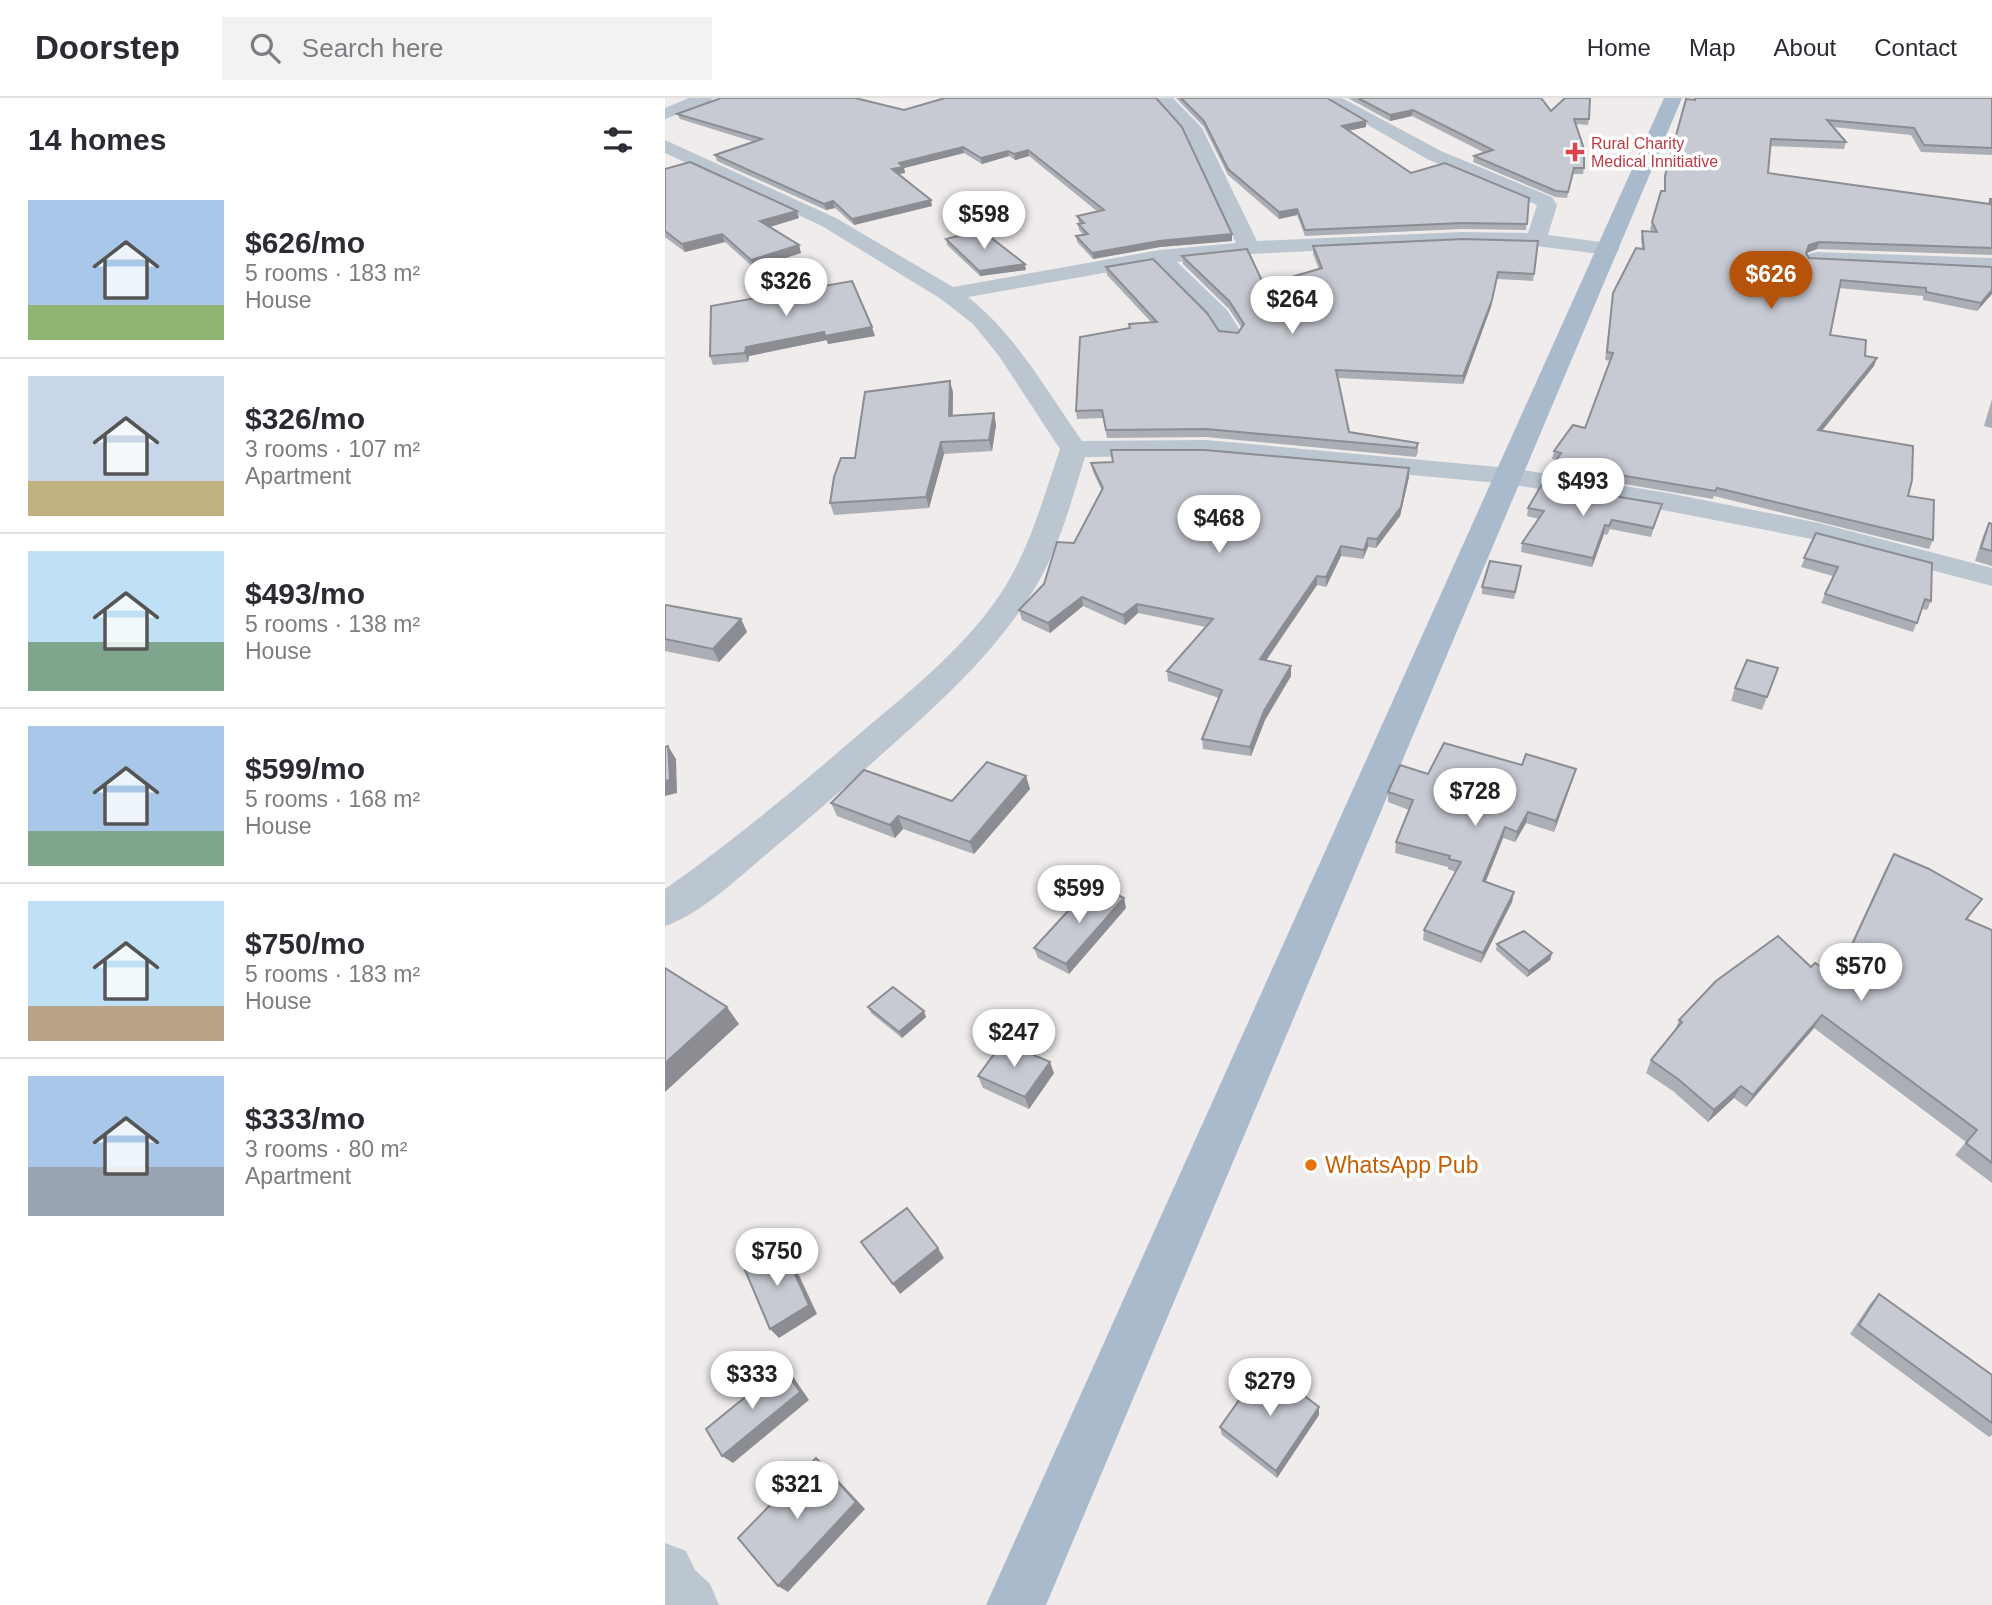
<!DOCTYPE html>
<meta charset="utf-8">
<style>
body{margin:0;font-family:Arial,sans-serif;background:#f2f2f3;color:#2b2b33;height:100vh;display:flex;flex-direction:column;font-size:26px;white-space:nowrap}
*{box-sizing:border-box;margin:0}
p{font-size:23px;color:#7c7c81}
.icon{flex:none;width:38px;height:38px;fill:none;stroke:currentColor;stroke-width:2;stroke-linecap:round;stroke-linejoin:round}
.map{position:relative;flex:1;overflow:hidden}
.sheet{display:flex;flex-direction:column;background:#fff;width:665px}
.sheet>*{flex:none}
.price{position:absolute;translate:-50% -60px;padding:0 16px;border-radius:24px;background:#fff;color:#222;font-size:23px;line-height:46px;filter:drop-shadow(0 2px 4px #0008)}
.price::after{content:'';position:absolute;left:50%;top:42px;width:21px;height:16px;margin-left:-10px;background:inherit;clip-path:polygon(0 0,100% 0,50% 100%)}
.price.selected{background:#b45309;color:#fff}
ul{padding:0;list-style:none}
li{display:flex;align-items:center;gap:21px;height:175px;padding:0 28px}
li+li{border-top:2px solid #e1e1e2}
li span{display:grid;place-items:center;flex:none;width:196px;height:140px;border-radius:0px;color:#555}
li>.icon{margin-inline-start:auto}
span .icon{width:84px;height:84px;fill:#fffc;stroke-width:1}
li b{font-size:30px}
h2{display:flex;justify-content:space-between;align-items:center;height:84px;padding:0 28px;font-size:30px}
header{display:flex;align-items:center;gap:42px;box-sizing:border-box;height:98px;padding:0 35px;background:#fff;border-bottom:2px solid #e1e1e2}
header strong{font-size:33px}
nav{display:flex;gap:38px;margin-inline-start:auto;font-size:24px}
.search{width:490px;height:63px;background:#f2f2f3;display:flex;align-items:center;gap:18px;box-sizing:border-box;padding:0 24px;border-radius:0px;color:#7c7c81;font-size:26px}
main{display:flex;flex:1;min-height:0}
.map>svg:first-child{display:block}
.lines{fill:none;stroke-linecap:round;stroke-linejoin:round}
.minor{fill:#bbc6d0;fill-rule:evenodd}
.major{fill:#a9bacd;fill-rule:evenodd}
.wall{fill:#abaeb5}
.shaded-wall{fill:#8b8d93}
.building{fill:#c7cad2;stroke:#8b8d93;stroke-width:2}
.health-dot{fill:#e0444e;stroke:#fff;stroke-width:2.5}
.food-dot{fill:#e8710a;stroke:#fff;stroke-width:2.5}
.labels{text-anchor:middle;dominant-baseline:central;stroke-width:7;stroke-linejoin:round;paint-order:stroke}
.far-health-label{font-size:16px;fill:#be3a42;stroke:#fff;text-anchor:start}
.near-food-label{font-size:23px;fill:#c56008;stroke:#fff;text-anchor:start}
</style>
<header>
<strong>Doorstep</strong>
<div class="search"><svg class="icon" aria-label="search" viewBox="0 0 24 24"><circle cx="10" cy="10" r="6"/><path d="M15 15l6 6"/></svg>Search here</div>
<nav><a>Home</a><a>Map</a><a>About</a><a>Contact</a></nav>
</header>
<main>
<section class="sheet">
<h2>14 homes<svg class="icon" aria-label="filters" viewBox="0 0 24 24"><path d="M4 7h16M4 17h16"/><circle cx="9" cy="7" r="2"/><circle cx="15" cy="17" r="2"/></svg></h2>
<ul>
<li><span style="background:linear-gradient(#a9c7e8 75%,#8fb573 0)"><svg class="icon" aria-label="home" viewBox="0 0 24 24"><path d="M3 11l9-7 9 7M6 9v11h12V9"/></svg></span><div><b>$626/mo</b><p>5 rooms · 183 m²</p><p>House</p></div></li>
<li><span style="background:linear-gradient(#c9d6e8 75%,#c2b280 0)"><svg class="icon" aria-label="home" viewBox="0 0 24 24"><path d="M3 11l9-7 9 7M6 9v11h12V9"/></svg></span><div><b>$326/mo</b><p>3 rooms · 107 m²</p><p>Apartment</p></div></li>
<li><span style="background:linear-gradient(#bfe0f5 65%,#7fa58c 0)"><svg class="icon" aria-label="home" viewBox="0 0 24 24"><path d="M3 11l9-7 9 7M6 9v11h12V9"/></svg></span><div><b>$493/mo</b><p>5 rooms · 138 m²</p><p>House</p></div></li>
<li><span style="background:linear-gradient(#a9c7e8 75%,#7fa58c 0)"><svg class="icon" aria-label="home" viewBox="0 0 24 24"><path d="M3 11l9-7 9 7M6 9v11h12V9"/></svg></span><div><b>$599/mo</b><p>5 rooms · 168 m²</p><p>House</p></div></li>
<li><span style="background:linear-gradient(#bfe0f5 75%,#b9a48a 0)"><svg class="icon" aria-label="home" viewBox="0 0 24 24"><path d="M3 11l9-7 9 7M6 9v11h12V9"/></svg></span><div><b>$750/mo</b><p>5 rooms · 183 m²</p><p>House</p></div></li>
<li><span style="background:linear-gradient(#a9c7e8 65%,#9aa5b1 0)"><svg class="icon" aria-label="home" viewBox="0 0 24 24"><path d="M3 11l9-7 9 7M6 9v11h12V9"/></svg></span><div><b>$333/mo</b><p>3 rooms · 80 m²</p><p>Apartment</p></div></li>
</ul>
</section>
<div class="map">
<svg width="1327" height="1507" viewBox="0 0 1327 1507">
<rect width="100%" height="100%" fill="#efeceb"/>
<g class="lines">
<!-- minor -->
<g class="minor">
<path d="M 24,0 L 48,0 L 45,4 L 0,21 L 0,10 Z"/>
<path d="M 489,0 L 508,0 L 537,30 L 592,143 L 797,134 L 863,135 L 872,107 L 762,61 L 663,4 L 666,0 L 677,0 L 776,53 L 887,99 L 892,107 L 883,137 L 943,145 L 951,146 L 954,151 L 951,156 L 943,157 L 871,148 L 797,146 L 584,156 L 512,164 L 562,212 L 577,235 L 573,240 L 557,240 L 545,221 L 490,166 L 303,199 C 351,237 382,293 417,343 L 541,342 L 844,370 L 1003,395 L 1154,425 L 1327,470 L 1327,488 L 1152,442 L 1003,413 L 844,386 L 541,358 L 420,359 C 406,404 394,452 368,493 C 330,554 278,602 225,649 C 185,685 145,720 104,754 C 75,778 36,816 0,828 L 0,791 C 70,742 135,687 199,632 C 249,590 305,545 340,489 C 366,446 379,398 395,351 L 334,258 L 308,226 L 276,201 L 157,128 L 0,55 L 0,42 L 171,120 L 288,189 L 495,152 L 571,145 L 520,33 Z"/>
<path d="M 1152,154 L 1327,160 L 1327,174 L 1144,166 L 1141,161 L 1144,156 Z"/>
<path d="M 0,1445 L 21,1453 L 30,1472 L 45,1486 L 54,1507 L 0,1507 Z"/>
</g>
<!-- major -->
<path class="major" d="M 999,0 L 1017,0 L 381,1507 L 321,1507 Z"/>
</g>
<!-- wall -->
<g class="wall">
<path d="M 280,0 L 567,143 L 495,149 L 428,161 L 412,144 L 411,138 L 419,137 L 414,132 L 413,126 L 414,125 L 412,118 L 433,114 L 364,58 L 350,62 L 344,58 L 317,66 L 299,55 L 239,70 L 240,75 L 233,76 L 267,108 L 189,127 L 170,110 L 161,112 L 52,63 L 50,57 L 89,44 L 15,21 L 12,16 L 239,12 Z"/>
<path d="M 511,0 L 663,0 L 662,1 L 701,29 L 683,33 L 746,75 L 864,100 L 861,132 L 797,131 L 640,138 L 632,117 L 614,121 L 563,77 L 539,29 Z"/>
<path d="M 683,0 L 876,0 L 886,13 L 924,21 L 923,27 L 911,26 L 919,70 L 918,76 L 908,76 L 902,100 L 890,99 L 808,64 L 809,58 L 820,55 L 747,18 L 725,23 Z"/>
<path d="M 1030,0 L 1327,0 L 1327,57 L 1256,54 L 1246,37 L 1168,29 L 1181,44 L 1179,51 L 1105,48 L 1103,75 L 1323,106 L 1325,101 L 1327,101 L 1327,157 L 1152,151 L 1141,155 L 1144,160 L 1327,169 L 1327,196 L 1312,213 L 1258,202 L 1258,198 L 1174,190 L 1165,237 L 1200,258 L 1209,268 L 1157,333 L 1243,398 L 1268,442 L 1264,451 L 1049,398 L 1048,401 L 888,374 L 889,366 L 891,362 L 887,361 L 889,353 L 920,330 L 945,263 L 940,262 L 947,203 L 977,151 L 976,141 L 977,133 L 987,134 L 985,131 L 987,124 L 999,93 L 1000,78 Z"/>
<path d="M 0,71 L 134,120 L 105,129 L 134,147 L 136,155 L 89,170 L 60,144 L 20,154 L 0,139 Z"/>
<path d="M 281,141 L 361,172 L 315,178 L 282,147 Z"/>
<path d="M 873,143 L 868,183 L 832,181 L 826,209 L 798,286 L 673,280 L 684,334 L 753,345 L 753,354 L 751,359 L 541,339 L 442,340 L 438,320 L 412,321 L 411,313 L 465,230 L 486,224 L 442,177 L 441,169 L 554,233 L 573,235 L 576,229 L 564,211 L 518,166 L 517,158 L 599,187 L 654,171 L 648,156 L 648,148 Z"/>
<path d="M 46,208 L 210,238 L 163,246 L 162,242 L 84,258 L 83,264 L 48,267 L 45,258 Z"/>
<path d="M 288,294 L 288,317 L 329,315 L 331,327 L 327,353 L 279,356 L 264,410 L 169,417 L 165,405 L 190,360 Z"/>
<path d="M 1327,301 L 1327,330 L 1319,328 Z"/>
<path d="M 446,352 L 744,370 L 744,379 L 735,418 L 711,450 L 703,449 L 698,461 L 676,458 L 661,489 L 652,487 L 601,563 L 626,578 L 600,622 L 586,658 L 538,651 L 537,641 L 554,600 L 503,583 L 502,573 L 541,529 L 473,515 L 460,527 L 418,508 L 385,535 L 357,522 L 354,512 L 379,486 L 409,445 L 437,393 L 428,374 L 426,365 L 448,364 Z"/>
<path d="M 997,406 L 986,439 L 945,431 L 942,437 L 939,436 L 927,469 L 856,454 L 857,445 L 874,421 L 862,418 L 863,410 Z"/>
<path d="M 1324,425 L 1327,426 L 1327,468 L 1310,463 L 1318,438 Z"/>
<path d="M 1151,435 L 1266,503 L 1262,512 L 1257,511 L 1248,534 L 1156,505 L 1168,478 L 1136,469 Z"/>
<path d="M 855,475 L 849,501 L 817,496 L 817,489 Z"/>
<path d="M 0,507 L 76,521 L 82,534 L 54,564 L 0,553 Z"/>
<path d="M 1113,570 L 1097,612 L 1066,603 L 1070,590 Z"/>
<path d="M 857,667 L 911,671 L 908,681 L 889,734 L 861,725 L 850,744 L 838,740 L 821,783 L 849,794 L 847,804 L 816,865 L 758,842 L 759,832 L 791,774 L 783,771 L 783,769 L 730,755 L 731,744 L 744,712 L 723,704 L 723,694 L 763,676 Z"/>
<path d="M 361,678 L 365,691 L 309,756 L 238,731 L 230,740 L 172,718 L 166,705 L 287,703 Z"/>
<path d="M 1229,756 L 1308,814 L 1302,822 L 1327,832 L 1327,1085 L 1290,1057 L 1301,1044 L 1149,930 L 1081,1009 L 1069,1000 L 1043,1024 L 1008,993 L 981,975 L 986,962 L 1010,932 L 1014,922 L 1146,869 L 1171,879 L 1221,770 Z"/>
<path d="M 459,800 L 461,810 L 404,876 L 373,860 L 369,850 L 408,812 Z"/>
<path d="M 832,846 L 887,855 L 885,862 L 862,879 L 831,852 Z"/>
<path d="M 203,909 L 261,919 L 237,940 L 206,915 Z"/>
<path d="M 389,975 L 364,1011 L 318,990 L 313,978 Z"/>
<path d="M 1214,1196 L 1327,1277 L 1327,1337 L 1324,1339 L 1185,1236 L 1205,1206 Z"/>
<path d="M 654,1309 L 654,1317 L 612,1380 L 557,1337 L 555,1329 Z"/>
</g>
<!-- shaded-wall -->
<g class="shaded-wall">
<path d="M 748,12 L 747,18 L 725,23 L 725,17 Z"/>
<path d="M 701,23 L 701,29 L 677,34 L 677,28 Z"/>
<path d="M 298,49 L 299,55 L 239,70 L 240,75 L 228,77 L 227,71 L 234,65 Z"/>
<path d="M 363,52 L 364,58 L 350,62 L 349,56 Z"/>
<path d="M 343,53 L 344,58 L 317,66 L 316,60 Z"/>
<path d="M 266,102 L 267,108 L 189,127 L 187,121 Z"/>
<path d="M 168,103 L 170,110 L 161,112 L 159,106 Z"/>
<path d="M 632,111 L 632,117 L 614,121 L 614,114 Z"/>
<path d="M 132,113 L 134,120 L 98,131 L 95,123 Z"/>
<path d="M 57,136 L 60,144 L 20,154 L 17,146 Z"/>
<path d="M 567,136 L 567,143 L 495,149 L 428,161 L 427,155 L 494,143 Z"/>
<path d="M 1154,144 L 1152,151 L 1142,155 L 1139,162 L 1144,147 Z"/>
<path d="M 134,147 L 136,155 L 89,170 L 86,162 Z"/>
<path d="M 360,166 L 361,172 L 315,178 L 314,173 Z"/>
<path d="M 833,174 L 826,209 L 798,286 L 798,278 Z"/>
<path d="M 1327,192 L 1327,196 L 1312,213 L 1316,205 Z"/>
<path d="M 207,229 L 210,238 L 163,246 L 160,238 Z"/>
<path d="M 159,234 L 162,242 L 84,258 L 83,264 L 80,255 L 81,249 Z"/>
<path d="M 1212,260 L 1209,268 L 1150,341 L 1153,332 Z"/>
<path d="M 285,283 L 288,294 L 287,329 L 284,318 Z"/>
<path d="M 329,315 L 331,327 L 327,353 L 324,342 Z"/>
<path d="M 276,344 L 279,356 L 264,410 L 261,399 Z"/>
<path d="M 744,370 L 744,379 L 735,418 L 711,450 L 712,441 Z"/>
<path d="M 940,427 L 939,436 L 927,469 L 928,460 Z"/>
<path d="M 703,440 L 703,449 L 698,461 L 699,452 Z"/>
<path d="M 676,448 L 676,458 L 661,489 L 661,479 Z"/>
<path d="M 652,478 L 652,487 L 595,571 L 595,561 Z"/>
<path d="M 417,499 L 418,508 L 385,535 L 383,525 Z"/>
<path d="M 472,506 L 473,515 L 460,527 L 458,517 Z"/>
<path d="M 76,521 L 82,534 L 54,564 L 48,551 Z"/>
<path d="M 626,568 L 626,578 L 600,622 L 586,658 L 585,649 L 599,613 Z"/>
<path d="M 3,648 L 11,661 L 12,695 L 0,698 L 0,683 Z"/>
<path d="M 911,671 L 908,681 L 889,734 L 891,723 Z"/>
<path d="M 361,678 L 365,691 L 309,756 L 305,744 Z"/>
<path d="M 863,714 L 861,725 L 850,744 L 852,734 Z"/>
<path d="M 233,718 L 238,731 L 230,740 L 225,727 Z"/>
<path d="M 840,729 L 838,740 L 817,793 L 818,783 Z"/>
<path d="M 849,794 L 847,804 L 816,865 L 818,855 Z"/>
<path d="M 459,800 L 461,810 L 404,876 L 401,866 Z"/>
<path d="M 887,855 L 885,862 L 862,879 L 864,873 Z"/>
<path d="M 62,909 L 74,926 L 0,994 L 0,965 Z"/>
<path d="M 259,913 L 261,919 L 237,940 L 234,934 Z"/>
<path d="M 1157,917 L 1149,930 L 1081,1009 L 1088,997 Z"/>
<path d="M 385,964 L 389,975 L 364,1011 L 360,999 Z"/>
<path d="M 1076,988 L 1069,1000 L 1043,1024 L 1049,1012 Z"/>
<path d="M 118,1150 L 126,1160 L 152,1216 L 114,1240 L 105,1231 Z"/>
<path d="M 273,1150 L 279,1160 L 235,1196 L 228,1186 Z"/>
<path d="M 117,1269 L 127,1277 L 144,1302 L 68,1365 L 57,1358 Z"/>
<path d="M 654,1309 L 654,1317 L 612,1380 L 611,1373 Z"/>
<path d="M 151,1360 L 160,1368 L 200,1411 L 123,1494 L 113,1488 Z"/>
</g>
<!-- building -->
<g class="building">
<path d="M 56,0 L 190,0 L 239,12 L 280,0 L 491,0 L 517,29 L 567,136 L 494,143 L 427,155 L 411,138 L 423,136 L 413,126 L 419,125 L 412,118 L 439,112 L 363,52 L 349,56 L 343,53 L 316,60 L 298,49 L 234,65 L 238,69 L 227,71 L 266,102 L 187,121 L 168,103 L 159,106 L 50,57 L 97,41 L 12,16 Z"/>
<path d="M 516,0 L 662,0 L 701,23 L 677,28 L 746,75 L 780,65 L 864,100 L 862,126 L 797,125 L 640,132 L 632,111 L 614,114 L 563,71 L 539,23 Z"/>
<path d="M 693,0 L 876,0 L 886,13 L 900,0 L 925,0 L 924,21 L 909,21 L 919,51 L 919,70 L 909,70 L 903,94 L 891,93 L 809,58 L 828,52 L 748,12 L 725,17 Z"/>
<path d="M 1030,0 L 1327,0 L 1327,50 L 1259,47 L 1249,30 L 1162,22 L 1181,44 L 1106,41 L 1103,75 L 1325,106 L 1325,101 L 1327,101 L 1327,150 L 1154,144 L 1144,147 L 1141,155 L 1144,160 L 1327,169 L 1327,192 L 1316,205 L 1261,194 L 1261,190 L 1176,182 L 1165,237 L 1201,242 L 1200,258 L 1212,260 L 1153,332 L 1248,348 L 1247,382 L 1243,398 L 1269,402 L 1268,442 L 1052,390 L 1050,393 L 889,366 L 896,355 L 889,353 L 908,327 L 920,330 L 948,255 L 942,254 L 948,195 L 971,150 L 979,151 L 977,133 L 992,134 L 987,124 L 996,93 L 1000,93 L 1000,78 L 1021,1 L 1030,2 Z"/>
<path d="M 25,64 L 132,113 L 95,123 L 134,147 L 86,162 L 57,136 L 17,146 L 0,133 L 0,71 Z"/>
<path d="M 316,132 L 360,166 L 314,173 L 281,141 Z"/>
<path d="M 798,141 L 873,143 L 869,176 L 833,174 L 827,202 L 798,278 L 671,272 L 684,334 L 753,345 L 751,350 L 541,331 L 441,332 L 437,312 L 411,313 L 415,239 L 465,230 L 464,226 L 492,224 L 441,169 L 488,161 L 542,215 L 554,233 L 573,235 L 579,226 L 564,203 L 517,158 L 582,151 L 599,187 L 657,170 L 648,148 Z"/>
<path d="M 187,183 L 207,229 L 160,238 L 159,234 L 81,249 L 80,255 L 45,258 L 46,208 Z"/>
<path d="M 285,283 L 284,318 L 329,315 L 324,342 L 276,344 L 261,399 L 165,405 L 169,379 L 176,360 L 190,360 L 200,294 Z"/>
<path d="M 446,352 L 540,352 L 744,370 L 736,409 L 712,441 L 703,440 L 699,452 L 676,448 L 661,479 L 652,478 L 595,561 L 626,568 L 599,613 L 585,649 L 537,641 L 557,592 L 502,573 L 548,521 L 472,506 L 458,517 L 417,499 L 383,525 L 354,512 L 379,486 L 392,444 L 409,445 L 438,390 L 426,365 L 448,364 Z"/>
<path d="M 877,386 L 997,406 L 988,430 L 947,422 L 944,428 L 940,427 L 928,460 L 857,445 L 879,413 L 863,410 Z"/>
<path d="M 1324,425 L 1327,426 L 1327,453 L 1316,450 Z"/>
<path d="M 1151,435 L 1267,465 L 1266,503 L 1260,501 L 1252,525 L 1160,496 L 1173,469 L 1139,460 Z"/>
<path d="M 825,463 L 856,468 L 850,494 L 817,489 Z"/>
<path d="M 0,507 L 1,507 L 76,521 L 48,551 L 0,541 Z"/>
<path d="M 1082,562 L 1113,570 L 1102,599 L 1070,590 Z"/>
<path d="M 779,645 L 857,667 L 861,656 L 911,671 L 891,723 L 863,714 L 852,734 L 840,729 L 818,783 L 849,794 L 818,855 L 759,832 L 796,764 L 784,761 L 785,758 L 731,744 L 748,702 L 723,694 L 735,667 L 763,676 Z"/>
<path d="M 3,648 L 5,682 L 0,683 L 0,649 Z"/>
<path d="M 322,664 L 361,678 L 305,744 L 233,718 L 225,727 L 166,705 L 199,672 L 287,703 Z"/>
<path d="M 1229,756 L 1264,771 L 1317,801 L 1301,821 L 1327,832 L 1327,1065 L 1301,1045 L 1312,1032 L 1157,917 L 1088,997 L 1076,988 L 1049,1012 L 1013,981 L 986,962 L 1017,924 L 1014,922 L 1051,883 L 1113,838 L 1146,869 L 1150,865 L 1172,879 Z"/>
<path d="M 435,788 L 459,800 L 401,866 L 369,850 L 405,811 L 408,812 Z"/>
<path d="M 859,833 L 887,855 L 864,873 L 832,846 Z"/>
<path d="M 0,870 L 62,909 L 0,965 Z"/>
<path d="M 228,889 L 259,913 L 234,934 L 203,909 Z"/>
<path d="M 338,944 L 385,964 L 360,999 L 313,978 Z"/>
<path d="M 242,1110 L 273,1150 L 228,1186 L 196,1144 Z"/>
<path d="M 118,1150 L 144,1207 L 105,1231 L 80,1172 Z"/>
<path d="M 1214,1196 L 1327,1277 L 1327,1325 L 1194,1227 Z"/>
<path d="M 599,1267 L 654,1309 L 611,1373 L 555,1329 Z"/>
<path d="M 117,1269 L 135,1294 L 57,1358 L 41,1331 Z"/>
<path d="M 151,1360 L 191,1404 L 113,1488 L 73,1440 Z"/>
</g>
<!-- markers -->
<path class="health-dot" d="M906.5 43.5h7v7h7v7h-7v7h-7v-7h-7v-7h7z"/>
<circle class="food-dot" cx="646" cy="1067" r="7"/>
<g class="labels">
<!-- far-health labels -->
<g class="far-health-label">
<text x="926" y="45">Rural Charity<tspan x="926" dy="18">Medical Innitiative</tspan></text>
</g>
<!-- near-food labels -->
<g class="near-food-label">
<text x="660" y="1067">WhatsApp Pub</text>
</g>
</g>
</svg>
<b class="price" style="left:319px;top:153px">$598</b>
<b class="price selected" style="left:1106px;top:213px">$626</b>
<b class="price" style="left:121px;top:220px">$326</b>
<b class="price" style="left:627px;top:238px">$264</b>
<b class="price" style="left:918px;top:420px">$493</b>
<b class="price" style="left:554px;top:457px">$468</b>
<b class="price" style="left:810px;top:730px">$728</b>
<b class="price" style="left:414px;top:827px">$599</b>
<b class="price" style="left:1196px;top:905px">$570</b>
<b class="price" style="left:349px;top:971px">$247</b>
<b class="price" style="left:112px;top:1190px">$750</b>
<b class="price" style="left:87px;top:1313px">$333</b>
<b class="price" style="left:605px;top:1320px">$279</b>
<b class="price" style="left:132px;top:1423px">$321</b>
</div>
</main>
